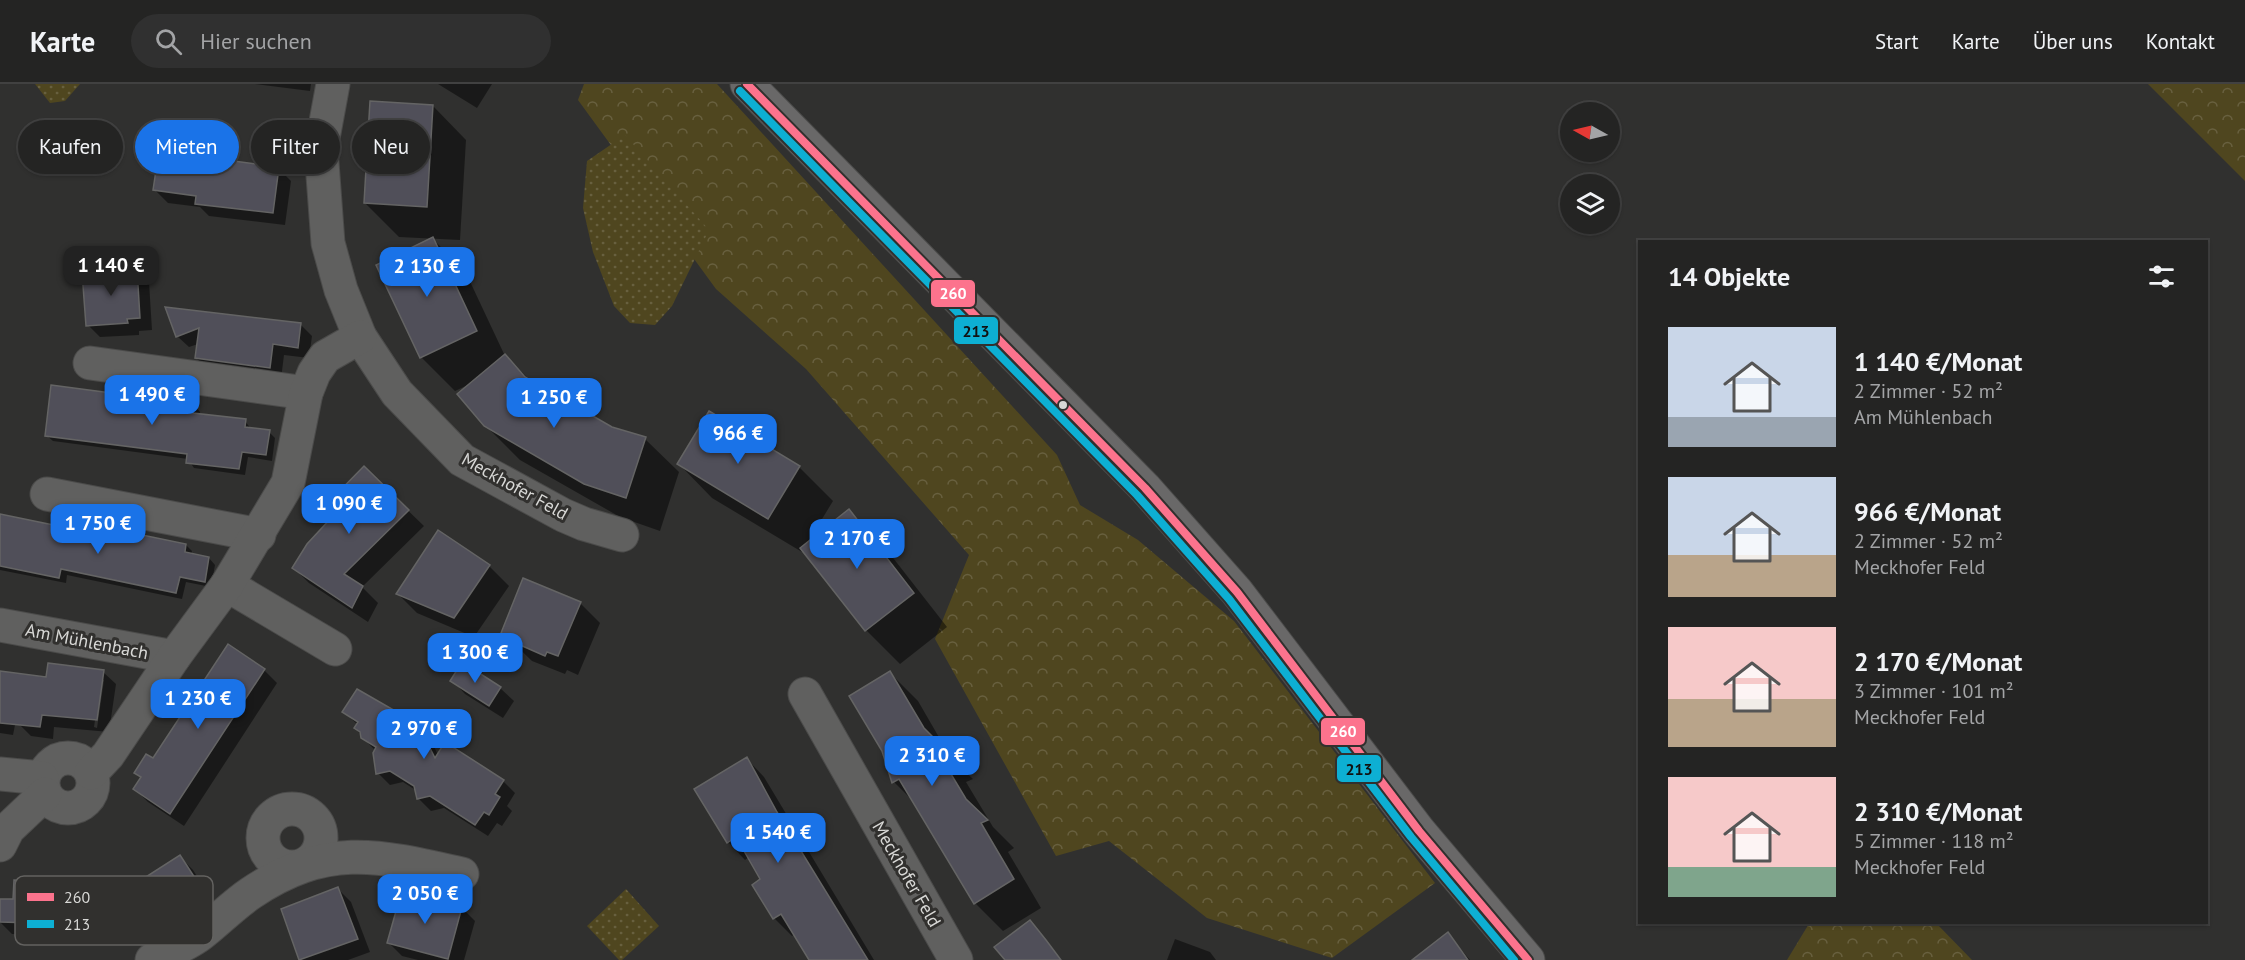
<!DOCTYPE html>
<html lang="de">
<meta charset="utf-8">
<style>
body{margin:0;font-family:"PT Sans",sans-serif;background:#303030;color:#f1f3f6;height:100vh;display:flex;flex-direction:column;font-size:22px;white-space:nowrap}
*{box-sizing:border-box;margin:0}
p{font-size:20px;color:#a3a4a6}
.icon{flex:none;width:33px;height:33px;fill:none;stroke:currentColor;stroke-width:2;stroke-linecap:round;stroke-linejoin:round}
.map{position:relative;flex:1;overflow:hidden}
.details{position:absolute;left:1638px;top:156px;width:570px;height:684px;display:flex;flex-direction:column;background:#242423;border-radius:0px;box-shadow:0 2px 4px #0004,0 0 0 2px #414141}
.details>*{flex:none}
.guide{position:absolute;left:18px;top:36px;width:570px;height:54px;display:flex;gap:12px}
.needle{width:39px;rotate:278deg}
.buttons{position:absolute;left:1560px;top:18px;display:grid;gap:12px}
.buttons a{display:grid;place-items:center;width:60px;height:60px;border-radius:50%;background:#242423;box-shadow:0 2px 4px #0004,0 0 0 2px #414141;font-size:30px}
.price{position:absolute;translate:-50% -51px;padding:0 14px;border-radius:12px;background:#1a73e8;color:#fff;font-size:20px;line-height:39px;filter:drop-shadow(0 2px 3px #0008)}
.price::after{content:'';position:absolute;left:50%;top:36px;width:18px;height:14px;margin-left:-9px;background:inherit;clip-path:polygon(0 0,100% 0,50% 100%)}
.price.selected{background:#222;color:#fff}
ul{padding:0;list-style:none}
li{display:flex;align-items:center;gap:18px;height:150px;padding:0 30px}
li span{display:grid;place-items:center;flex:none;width:168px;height:120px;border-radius:0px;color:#555}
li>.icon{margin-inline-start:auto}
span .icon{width:72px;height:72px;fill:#fffc;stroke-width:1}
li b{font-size:26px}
h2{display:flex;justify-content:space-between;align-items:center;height:72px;padding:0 30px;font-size:26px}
.pill{padding:0 21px;border-radius:27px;background:#242423;box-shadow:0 2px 4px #0004,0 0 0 2px #414141;font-size:21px;line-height:54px}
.pill.selected{background:#1a73e8;color:#fff}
header{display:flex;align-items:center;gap:36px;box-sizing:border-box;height:84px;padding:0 30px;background:#242423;border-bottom:2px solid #414141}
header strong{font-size:28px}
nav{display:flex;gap:33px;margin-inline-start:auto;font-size:21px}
.search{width:420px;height:54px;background:#303030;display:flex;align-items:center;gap:15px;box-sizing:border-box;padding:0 21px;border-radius:33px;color:#a3a4a6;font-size:22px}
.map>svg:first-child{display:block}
.forest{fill:url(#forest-crowns)}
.park{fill:url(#park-dots)}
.shadow{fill:#0007;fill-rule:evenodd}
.building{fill:#504f59;stroke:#646464;stroke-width:1.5}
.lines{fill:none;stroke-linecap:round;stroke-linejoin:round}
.street-casing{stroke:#4b4b4a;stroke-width:35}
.primary-casing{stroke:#4b4b4a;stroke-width:35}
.street{stroke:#60605f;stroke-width:33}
.primary{stroke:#696868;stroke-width:33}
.bus-1-casing{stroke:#31302e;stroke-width:12}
.bus-2-casing{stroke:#31302e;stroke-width:12}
.bus-1{stroke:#fc738d;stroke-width:8}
.bus-2{stroke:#0dafd3;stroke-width:8}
.bus-dot{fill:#d8d8d6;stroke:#31302e;stroke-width:2}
.labels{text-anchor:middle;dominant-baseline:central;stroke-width:6;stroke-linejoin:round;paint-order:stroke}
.street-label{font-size:18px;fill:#d8d8d6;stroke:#31302e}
.key{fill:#31302e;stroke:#636260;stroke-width:1.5}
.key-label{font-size:16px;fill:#d8d8d6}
.line-badge{stroke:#31302e;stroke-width:2}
.badge-label{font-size:16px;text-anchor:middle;font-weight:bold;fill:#fff}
.pale-badge-label{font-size:16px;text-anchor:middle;font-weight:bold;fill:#111}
</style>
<header>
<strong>Karte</strong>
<div class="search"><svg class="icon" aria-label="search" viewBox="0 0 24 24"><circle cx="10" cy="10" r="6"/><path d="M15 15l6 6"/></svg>Hier suchen</div>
<nav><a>Start</a><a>Karte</a><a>Über uns</a><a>Kontakt</a></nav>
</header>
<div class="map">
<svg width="2245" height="876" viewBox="0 0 2245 876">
<defs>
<pattern id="forest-crowns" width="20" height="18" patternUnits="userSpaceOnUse" patternTransform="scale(1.5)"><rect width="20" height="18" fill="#4f461f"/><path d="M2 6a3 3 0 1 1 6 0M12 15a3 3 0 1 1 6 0" fill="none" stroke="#68603f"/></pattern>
<pattern id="park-dots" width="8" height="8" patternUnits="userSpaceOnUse" patternTransform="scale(1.5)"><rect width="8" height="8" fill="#4f461f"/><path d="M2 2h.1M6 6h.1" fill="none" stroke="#68603f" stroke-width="1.8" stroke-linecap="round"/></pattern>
</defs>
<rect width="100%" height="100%" fill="#30302f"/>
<!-- forest -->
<g class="forest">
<path d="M 584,0 L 717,0 L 1057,371 L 1080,421 L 1138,456 L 1234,537 L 1435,799 L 1332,874 L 1207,834 L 1109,757 L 1056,772 L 935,555 L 969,471 L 806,285 L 716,205 L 578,16 Z"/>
<path d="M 2148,0 L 2245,0 L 2245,97 Z"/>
<path d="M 1810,838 L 1936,839 L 1972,876 L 1787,876 Z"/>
</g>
<!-- park -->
<g class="park">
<path d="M 35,0 L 80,0 L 65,17 L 50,19 Z"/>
<path d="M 625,51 L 709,146 L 672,222 L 655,241 L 630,239 L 614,222 L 593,168 L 583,124 L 587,77 Z"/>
<path d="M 626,805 L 659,842 L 622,876 L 619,876 L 587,842 Z"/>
</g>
<!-- shadow -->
<g class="shadow">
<path d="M 255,0 L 311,0 L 310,7 Z"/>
<path d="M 438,0 L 492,0 L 477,24 Z"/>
<path d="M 433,22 L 466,56 L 460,156 L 399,153 L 365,119 Z"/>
<path d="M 278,84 L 291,97 L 285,141 L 209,132 L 200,123 L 168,119 L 155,106 Z"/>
<path d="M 433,155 L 466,189 L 505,272 L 533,299 L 611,344 L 645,355 L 679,388 L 660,447 L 620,433 L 520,376 L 485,341 L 470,300 L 455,307 L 421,273 Z"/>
<path d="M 136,186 L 149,198 L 152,246 L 139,247 L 139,251 L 100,253 L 88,241 Z"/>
<path d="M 168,224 L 300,240 L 312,252 L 309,274 L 284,271 L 281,295 L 208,285 L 196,274 L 198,260 L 189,263 L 177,252 Z"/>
<path d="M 194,321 L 200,328 L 199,331 L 245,337 L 251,345 L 269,348 L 275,354 L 272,377 L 248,373 L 245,391 L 194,384 L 188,375 L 53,357 L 46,351 Z"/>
<path d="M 709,329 L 799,383 L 833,417 L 808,458 L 849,427 L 883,461 L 947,543 L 900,580 L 866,546 L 804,466 L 802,468 L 712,414 L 679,380 Z"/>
<path d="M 364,384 L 424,442 L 362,503 L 378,519 L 368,538 L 309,499 L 294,484 L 334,433 Z"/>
<path d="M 0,432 L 108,454 L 186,461 L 192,467 L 191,471 L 209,474 L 215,481 L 211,503 L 186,498 L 182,515 L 67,491 L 66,499 L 0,486 Z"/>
<path d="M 438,448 L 489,482 L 509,502 L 474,553 L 417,529 L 398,510 Z"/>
<path d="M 580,519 L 600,539 L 578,591 L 567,586 L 565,590 L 532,577 L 503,549 Z"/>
<path d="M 462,580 L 500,604 L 514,617 L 503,634 L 465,610 L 452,596 Z"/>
<path d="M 264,586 L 277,599 L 184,742 L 148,718 L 135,705 L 142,694 L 136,689 Z"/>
<path d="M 0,588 L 47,595 L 103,588 L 116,600 L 109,648 L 54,643 L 53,655 L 31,652 L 20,641 L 15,641 L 13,651 L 0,649 ZM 101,596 L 104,596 L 97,644 L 94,643 Z"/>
<path d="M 890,589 L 918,617 L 951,674 L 973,695 L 966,698 L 993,743 L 1014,764 L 1008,768 L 1041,824 L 1003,847 L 975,819 L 916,720 L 894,698 Z"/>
<path d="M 344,628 L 417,641 L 430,654 L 438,671 L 445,660 L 503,697 L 515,709 L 507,722 L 512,727 L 502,742 L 497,739 L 488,752 L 444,724 L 431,727 L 418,714 L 417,707 L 403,698 L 390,701 L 378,689 L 376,667 L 362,653 L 356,644 L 358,641 Z"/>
<path d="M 747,675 L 764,693 L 874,876 L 811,876 L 795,850 L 792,852 L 774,834 L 754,801 L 762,796 L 749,773 L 745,776 L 728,758 Z"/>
<path d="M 180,773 L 193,786 L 207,808 L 167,834 L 154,820 Z"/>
<path d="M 107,797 L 119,810 L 118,842 L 111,853 L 12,850 L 0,838 L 0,817 L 15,817 L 83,800 Z"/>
<path d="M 338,805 L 351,818 L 370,868 L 348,876 L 301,876 L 283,826 Z"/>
<path d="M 462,824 L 475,837 L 464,876 L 418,876 L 402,872 L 389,859 Z"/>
<path d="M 1448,850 L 1470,876 L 1414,876 Z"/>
<path d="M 1175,855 L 1210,868 L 1216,876 L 1167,876 Z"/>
</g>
<!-- building -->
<g class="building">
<path d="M 370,17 L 433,21 L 427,123 L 364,119 Z"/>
<path d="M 159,67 L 279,83 L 273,129 L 195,120 L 196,112 L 153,106 Z"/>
<path d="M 433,153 L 477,247 L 420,274 L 376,181 Z"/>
<path d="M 137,184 L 140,234 L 127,235 L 128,239 L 86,242 L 82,188 Z"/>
<path d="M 165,223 L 301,239 L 298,264 L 273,260 L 270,284 L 195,274 L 199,244 L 176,253 Z"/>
<path d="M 505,270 L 525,293 L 612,343 L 646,353 L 626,414 L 584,400 L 484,342 L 457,310 Z"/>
<path d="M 51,301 L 194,320 L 193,329 L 246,335 L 245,343 L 270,346 L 266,371 L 242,368 L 239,385 L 186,379 L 187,370 L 45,352 Z"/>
<path d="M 709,327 L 800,382 L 768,435 L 677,380 Z"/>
<path d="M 364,382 L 409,426 L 344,490 L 363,502 L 352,524 L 292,484 L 307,460 L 332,433 L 323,424 Z"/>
<path d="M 849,425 L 914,509 L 865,547 L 800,464 Z"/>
<path d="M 0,430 L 107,452 L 108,444 L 186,460 L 185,468 L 209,473 L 205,498 L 180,493 L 176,509 L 61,485 L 59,494 L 0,482 Z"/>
<path d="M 438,446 L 490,481 L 454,534 L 396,510 Z"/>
<path d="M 523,494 L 581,518 L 558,572 L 547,568 L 545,572 L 511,557 L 512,553 L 501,549 Z"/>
<path d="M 228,560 L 265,585 L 170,730 L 133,705 L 141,693 L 134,689 L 146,670 L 153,674 Z"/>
<path d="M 462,578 L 501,603 L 489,622 L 450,597 Z"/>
<path d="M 48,579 L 104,586 L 97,636 L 42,631 L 40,643 L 0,639 L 0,587 L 46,593 Z"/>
<path d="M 890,587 L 924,644 L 946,666 L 939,670 L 966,715 L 988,736 L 981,739 L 1014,795 L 974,820 L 899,695 L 892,699 L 882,667 L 849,612 Z"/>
<path d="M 357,605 L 418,640 L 435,674 L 445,658 L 504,696 L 495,710 L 500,713 L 489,731 L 484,728 L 475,741 L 430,712 L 417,715 L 414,702 L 390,687 L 376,690 L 373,669 L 376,663 L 361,654 L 360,648 L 354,644 L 358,638 L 342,628 Z"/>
<path d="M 747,673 L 777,728 L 868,876 L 809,876 L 781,830 L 773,835 L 752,801 L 760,795 L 736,753 L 727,759 L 694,705 Z"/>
<path d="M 180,771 L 195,794 L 153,821 L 138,798 Z"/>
<path d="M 82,795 L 107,796 L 106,829 L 98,841 L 0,838 L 0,815 L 13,815 L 14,796 L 81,798 Z"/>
<path d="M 338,803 L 358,855 L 299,876 L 281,825 Z"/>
<path d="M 402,806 L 462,823 L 448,875 L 387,859 Z"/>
<path d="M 1030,836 L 1046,856 L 1061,876 L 1005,876 L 994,863 Z"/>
<path d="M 1448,848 L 1468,876 L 1412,876 Z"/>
</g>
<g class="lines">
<defs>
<g id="street">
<path d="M 333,0 L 321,65 L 328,159 L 341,206 L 360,253 L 397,309 L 462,376 L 563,431 L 584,440 L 622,451"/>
<path d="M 90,279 L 306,309"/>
<path d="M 47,410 L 259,451"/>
<path d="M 227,501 L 335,565"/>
<path d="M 0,541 L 174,573"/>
<path d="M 805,610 L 956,876"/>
<circle cx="68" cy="699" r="25"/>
<path d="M 91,689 L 108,671 L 174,573 L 227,501 L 288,399 L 306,309 L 314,289 L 325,273 L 360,253"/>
<path d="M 0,690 L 42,694"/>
<circle cx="292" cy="754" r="29"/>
<path d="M 0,761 L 8,745 L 45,710"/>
<path d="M 152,876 C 168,868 187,861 201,850 C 218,837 233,821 251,809 C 327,758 378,771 462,790"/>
</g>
<path id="primary" d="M 747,0 L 1145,404 L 1237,508 L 1419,747 L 1528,876"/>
</defs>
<!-- street casing -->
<use href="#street" class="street-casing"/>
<!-- primary casing -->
<use href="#primary" class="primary-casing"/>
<!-- street -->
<use href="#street" class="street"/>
<!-- primary -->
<use href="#primary" class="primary"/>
<defs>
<path id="bus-1" d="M 747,0 L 1145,404 L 1237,508 L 1419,747 L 1528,876"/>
<path id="bus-2" d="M 740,7 L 1137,411 L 1229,515 L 1411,753 L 1514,876"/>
</defs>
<!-- bus-1 casing -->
<use href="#bus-1" class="bus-1-casing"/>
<!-- bus-2 casing -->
<use href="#bus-2" class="bus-2-casing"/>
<!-- bus-1 -->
<use href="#bus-1" class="bus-1"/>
<!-- bus-2 -->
<use href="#bus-2" class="bus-2"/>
</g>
<!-- markers -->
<circle class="bus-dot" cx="1063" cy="321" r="5"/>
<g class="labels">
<!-- street labels -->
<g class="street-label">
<text transform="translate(515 402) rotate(29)">Meckhofer Feld</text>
<text transform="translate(87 557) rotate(11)">Am Mühlenbach</text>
<text transform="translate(907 790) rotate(60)">Meckhofer Feld</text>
</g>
</g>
<!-- legend -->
<rect x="15" y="792" width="198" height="69" rx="9" class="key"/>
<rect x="27" y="809" width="27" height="8" fill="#fc738d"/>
<rect x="27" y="836" width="27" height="8" fill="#0dafd3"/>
<g class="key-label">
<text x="64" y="819">260</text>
<text x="64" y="846">213</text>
</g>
<g class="line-badge">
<rect x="930" y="195" width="46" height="29" rx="6" fill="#fc738d"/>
<rect x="953" y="232" width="46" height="29" rx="6" fill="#0dafd3"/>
<rect x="1320" y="633" width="46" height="29" rx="6" fill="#fc738d"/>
<rect x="1336" y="670" width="46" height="29" rx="6" fill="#0dafd3"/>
</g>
<g class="badge-label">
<text x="953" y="215">260</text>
<text x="1343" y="653">260</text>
</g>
<g class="pale-badge-label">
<text x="976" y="253">213</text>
<text x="1359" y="691">213</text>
</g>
</svg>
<div class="buttons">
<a><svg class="needle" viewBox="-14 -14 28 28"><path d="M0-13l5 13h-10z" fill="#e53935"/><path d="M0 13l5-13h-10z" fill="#a3a4a6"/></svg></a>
<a><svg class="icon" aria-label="layers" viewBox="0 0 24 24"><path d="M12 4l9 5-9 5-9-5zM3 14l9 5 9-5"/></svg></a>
</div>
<b class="price selected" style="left:111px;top:213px">1 140 €</b>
<b class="price" style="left:427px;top:214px">2 130 €</b>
<b class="price" style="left:152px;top:342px">1 490 €</b>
<b class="price" style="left:554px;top:345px">1 250 €</b>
<b class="price" style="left:738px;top:381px">966 €</b>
<b class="price" style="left:349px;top:451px">1 090 €</b>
<b class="price" style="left:98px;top:471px">1 750 €</b>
<b class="price" style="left:857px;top:486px">2 170 €</b>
<b class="price" style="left:475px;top:600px">1 300 €</b>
<b class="price" style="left:198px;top:646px">1 230 €</b>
<b class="price" style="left:424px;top:676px">2 970 €</b>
<b class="price" style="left:932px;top:703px">2 310 €</b>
<b class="price" style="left:778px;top:780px">1 540 €</b>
<b class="price" style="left:425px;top:841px">2 050 €</b>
<div class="guide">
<a class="pill">Kaufen</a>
<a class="pill selected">Mieten</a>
<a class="pill">Filter</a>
<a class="pill">Neu</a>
</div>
<section class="details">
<h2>14 Objekte<svg class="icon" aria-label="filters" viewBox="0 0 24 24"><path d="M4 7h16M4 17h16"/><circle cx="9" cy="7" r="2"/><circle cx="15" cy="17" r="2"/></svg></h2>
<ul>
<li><span style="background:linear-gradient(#c9d6e8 75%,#9aa5b1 0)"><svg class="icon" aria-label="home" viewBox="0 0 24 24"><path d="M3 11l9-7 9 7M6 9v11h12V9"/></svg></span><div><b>1 140 €/Monat</b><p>2 Zimmer · 52 m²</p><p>Am Mühlenbach</p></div></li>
<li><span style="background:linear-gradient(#c9d6e8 65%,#b9a48a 0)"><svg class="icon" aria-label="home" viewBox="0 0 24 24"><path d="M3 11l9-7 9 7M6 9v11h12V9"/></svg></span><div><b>966 €/Monat</b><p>2 Zimmer · 52 m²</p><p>Meckhofer Feld</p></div></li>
<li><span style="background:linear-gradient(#f6c9c9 60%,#b9a48a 0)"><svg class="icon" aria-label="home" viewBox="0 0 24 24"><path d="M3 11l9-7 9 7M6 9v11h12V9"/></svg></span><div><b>2 170 €/Monat</b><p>3 Zimmer · 101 m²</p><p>Meckhofer Feld</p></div></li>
<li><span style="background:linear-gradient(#f6c9c9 75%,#7fa58c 0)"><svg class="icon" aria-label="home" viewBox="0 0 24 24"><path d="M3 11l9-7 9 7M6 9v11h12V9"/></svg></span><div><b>2 310 €/Monat</b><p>5 Zimmer · 118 m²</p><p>Meckhofer Feld</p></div></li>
</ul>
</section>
</div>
